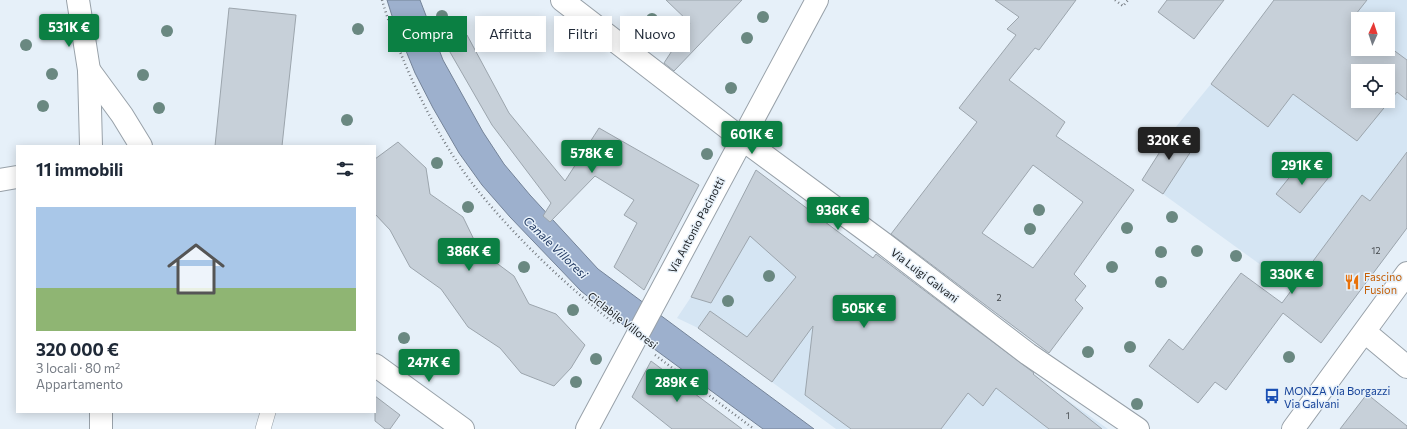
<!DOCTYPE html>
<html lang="it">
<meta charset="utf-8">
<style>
body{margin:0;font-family:Commissioner,sans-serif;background:#f2f2f3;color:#1f2937;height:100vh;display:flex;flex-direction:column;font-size:15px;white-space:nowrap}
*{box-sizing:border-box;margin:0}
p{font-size:13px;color:#747a83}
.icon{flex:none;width:22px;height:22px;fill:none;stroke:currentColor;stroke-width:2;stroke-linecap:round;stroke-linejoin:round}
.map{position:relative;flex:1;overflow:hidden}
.side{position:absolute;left:16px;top:145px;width:360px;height:268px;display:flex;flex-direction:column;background:#fff;border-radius:0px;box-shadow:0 2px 10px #0003}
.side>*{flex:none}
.guide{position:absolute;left:388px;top:16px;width:380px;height:36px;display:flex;gap:8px}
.needle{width:26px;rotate:3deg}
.fabs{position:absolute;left:1351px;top:12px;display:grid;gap:8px}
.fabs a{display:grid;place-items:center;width:44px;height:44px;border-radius:0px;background:#fff;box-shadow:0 2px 10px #0003;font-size:20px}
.price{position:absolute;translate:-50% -34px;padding:0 9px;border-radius:4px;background:#0b8043;color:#fff;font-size:13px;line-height:26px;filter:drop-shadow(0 1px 2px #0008)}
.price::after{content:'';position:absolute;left:50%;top:24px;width:12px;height:9px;margin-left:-6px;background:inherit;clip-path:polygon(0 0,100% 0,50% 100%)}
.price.on{background:#222;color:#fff}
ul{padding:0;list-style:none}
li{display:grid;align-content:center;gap:8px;height:212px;padding:0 20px}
li span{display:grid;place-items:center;height:124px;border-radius:0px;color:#555}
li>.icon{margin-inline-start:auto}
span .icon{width:72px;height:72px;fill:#fffc;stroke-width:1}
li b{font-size:17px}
h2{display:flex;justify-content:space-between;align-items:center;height:48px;padding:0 20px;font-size:17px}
.pill{padding:0 14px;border-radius:0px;background:#fff;box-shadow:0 2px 10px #0003;font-size:14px;line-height:36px}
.pill.on{background:#0b8043;color:#fff}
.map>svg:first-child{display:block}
.built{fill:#d5e5f3;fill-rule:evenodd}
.water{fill:#9db0cd;stroke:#748398}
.building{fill:#c7d0d9;stroke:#9ca5ad;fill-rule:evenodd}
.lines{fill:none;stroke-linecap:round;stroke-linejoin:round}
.lane-casing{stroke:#98a1a9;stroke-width:16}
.street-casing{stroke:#98a1a9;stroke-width:24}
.secondary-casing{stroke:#98a1a9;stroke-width:24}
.path{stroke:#757b81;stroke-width:2.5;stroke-dasharray:1 3;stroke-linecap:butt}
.lane{stroke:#fff;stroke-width:15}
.street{stroke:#fff;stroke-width:22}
.secondary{stroke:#fff;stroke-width:22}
.tree{fill:#6a8881}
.labels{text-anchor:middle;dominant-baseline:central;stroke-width:3;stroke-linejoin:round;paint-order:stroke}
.number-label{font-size:9px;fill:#42474b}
.street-label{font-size:11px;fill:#16191c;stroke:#e6f0f9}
.food-label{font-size:11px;fill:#c56008;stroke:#e6f0f9;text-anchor:start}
.transit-label{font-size:11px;fill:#164399;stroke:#e6f0f9;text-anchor:start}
.water-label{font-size:12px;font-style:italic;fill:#223a63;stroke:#e6f0f9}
</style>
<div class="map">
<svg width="1407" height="429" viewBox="0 0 1407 429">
<rect width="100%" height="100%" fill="#e6f0f9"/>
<!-- built -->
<g class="built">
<path d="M 1274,0 L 1407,0 L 1407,228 L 1338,321 L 1163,194 L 1142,180 L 1175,128 L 1211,84 ZM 1358,19 L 1388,19 L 1388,49 L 1358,49 ZM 1358,71 L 1388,71 L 1388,101 L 1358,101 Z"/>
<path d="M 756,170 L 1015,363 L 1108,429 L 836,429 L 698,328 L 677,318 L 691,297 Z"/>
</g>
<!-- water -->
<path class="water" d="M 387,0 L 420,0 L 443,60 L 483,132 L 504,164 L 530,195 L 598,269 L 814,429 L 763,429 L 642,340 L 581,291 L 510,217 L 482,185 L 459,153 L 433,108 L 415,73 L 393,19 Z"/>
<!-- building -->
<g class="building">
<path d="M 666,0 L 742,0 L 674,71 L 664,63 L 690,23 Z"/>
<path d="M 995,0 L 1076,0 L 1039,50 L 1035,48 L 1009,80 L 1065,122 L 1056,136 L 1134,190 L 1074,274 L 1086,286 L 1075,300 L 1083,308 L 1049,353 L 891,234 L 977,122 L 959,108 L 1016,35 L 1007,29 L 1019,17 ZM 1033,165 L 1083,202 L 1033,268 L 982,233 Z"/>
<path d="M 1167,0 L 1224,0 L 1194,39 L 1158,12 Z"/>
<path d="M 1274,0 L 1367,0 L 1352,19 L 1358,24 L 1358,49 L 1388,49 L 1388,46 L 1407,60 L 1407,100 L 1397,92 L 1357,141 L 1293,94 L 1268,127 L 1211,84 ZM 1358,71 L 1388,71 L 1388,101 L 1358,101 Z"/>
<path d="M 229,8 L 296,15 L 282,146 L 215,146 Z"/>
<path d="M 467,35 L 509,113 L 565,181 L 599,128 L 699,185 L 644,290 L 614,267 L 637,223 L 624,215 L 634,200 L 595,176 L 550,222 L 543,216 L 551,203 L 492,125 L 443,40 Z"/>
<path d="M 1175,128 L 1197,142 L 1163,194 L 1142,180 Z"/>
<path d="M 398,142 L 426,168 L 430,194 L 463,217 L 479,250 L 514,276 L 529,304 L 556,314 L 585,345 L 571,368 L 554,386 L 521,373 L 500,348 L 468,327 L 441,289 L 410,267 L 390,230 L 375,214 L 375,159 Z"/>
<path d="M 1407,152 L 1407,228 L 1321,343 L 1283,313 L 1226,390 L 1215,382 L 1198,403 L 1149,366 L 1169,339 L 1183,350 L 1241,273 L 1282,303 L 1362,195 L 1370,201 Z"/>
<path d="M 1305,158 L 1329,177 L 1300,213 L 1276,194 Z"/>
<path d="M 756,170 L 873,258 L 876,254 L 1034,373 L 1033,374 L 1102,429 L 1049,429 L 996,388 L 983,406 L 968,393 L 941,429 L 851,429 L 805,395 L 813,326 L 772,382 L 698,328 L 710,311 L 747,337 L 796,277 L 750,236 L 711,303 L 691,297 Z"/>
<path d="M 651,361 L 742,429 L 672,429 L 632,397 Z"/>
<path d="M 1367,394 L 1407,426 L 1407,429 L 1340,429 Z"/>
<path d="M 375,396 L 400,415 L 390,429 L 385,429 L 375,421 Z"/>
</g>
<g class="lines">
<defs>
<path id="lane" d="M 263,429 L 268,412"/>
<g id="street">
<path d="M 78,0 L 89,70 L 91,146"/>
<path d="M 562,0 L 742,139 L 883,243 L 1028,354 L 1138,429"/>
<path d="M 89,70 L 122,115 L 141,146"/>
<path d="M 0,180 L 17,177"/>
<path d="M 1365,332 L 1407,367"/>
<path d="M 375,365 L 463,429"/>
<path d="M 101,412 L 101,429"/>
<path d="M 587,429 L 817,0"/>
</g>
<path id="secondary" d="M 1293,429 L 1407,273"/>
</defs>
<!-- lane casing -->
<use href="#lane" class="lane-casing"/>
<!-- street casing -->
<use href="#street" class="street-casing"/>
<!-- secondary casing -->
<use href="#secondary" class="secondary-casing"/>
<!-- path -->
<g class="path">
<path d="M 382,0 C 401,64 437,140 479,192 C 519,241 566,285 616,325"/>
<path d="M 1115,0 L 1123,6 L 1128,0"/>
<path d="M 655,355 L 754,429"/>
</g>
<!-- lane -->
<use href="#lane" class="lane"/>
<!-- street -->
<use href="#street" class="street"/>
<!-- secondary -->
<use href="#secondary" class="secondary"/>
</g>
<!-- trees -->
<g class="tree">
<circle cx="442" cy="16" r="6"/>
<circle cx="763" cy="17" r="6"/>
<circle cx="652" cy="19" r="6"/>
<circle cx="358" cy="29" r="6"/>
<circle cx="61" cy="31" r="6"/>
<circle cx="167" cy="31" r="6"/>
<circle cx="747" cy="38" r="6"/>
<circle cx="26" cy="45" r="6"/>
<circle cx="52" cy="74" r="6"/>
<circle cx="143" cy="75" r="6"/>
<circle cx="731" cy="88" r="6"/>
<circle cx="43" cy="106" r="6"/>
<circle cx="159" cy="108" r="6"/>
<circle cx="347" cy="120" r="6"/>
<circle cx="707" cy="154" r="6"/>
<circle cx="437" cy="163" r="6"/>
<circle cx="468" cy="207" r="6"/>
<circle cx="1039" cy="210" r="6"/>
<circle cx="1172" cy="217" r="6"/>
<circle cx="1127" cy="228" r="6"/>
<circle cx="1030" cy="229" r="6"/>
<circle cx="1197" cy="251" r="6"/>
<circle cx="1161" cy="252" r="6"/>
<circle cx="1236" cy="256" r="6"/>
<circle cx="524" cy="267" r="6"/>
<circle cx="1112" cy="267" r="6"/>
<circle cx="769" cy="276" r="6"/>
<circle cx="1273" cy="281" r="6"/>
<circle cx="1161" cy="282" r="6"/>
<circle cx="728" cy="301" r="6"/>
<circle cx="573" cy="310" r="6"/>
<circle cx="404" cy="338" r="6"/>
<circle cx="1130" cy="347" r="6"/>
<circle cx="1088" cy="352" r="6"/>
<circle cx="1289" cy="357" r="6"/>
<circle cx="596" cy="359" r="6"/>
<circle cx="576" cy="382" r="6"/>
<circle cx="1137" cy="404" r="6"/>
</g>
<!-- icons -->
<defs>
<symbol id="restaurant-bare" viewBox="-9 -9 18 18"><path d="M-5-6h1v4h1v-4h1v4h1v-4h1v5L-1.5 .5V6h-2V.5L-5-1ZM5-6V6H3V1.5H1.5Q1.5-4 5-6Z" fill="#e8710a" stroke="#e6f0f9" stroke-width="2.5" paint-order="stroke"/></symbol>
<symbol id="bus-bare" viewBox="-9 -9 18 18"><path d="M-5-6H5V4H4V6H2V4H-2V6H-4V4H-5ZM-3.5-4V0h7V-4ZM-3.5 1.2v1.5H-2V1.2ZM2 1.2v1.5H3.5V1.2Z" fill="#1a4fb4" stroke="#e6f0f9" stroke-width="2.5" paint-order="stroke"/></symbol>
</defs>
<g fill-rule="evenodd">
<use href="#restaurant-bare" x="1341" y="271" width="22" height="22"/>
<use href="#bus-bare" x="1261" y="385" width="22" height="22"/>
</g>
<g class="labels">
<!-- number labels -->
<g class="number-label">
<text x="1376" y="250">12</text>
<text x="999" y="297">2</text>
<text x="1068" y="415">1</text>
</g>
<!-- street labels -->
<g class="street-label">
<text transform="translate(696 225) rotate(-62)">Via Antonio Pacinotti</text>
<text transform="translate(925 275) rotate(37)">Via Luigi Galvani</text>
<text transform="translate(623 320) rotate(38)">Ciclabile Villoresi</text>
</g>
<!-- food labels -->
<g class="food-label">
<text x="1364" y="276">Fascino<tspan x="1364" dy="13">Fusion</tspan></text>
</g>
<!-- transit labels -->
<g class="transit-label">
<text x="1284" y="390">MONZA Via Borgazzi<tspan x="1284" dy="13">Via Galvani</tspan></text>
</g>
<!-- water labels -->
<g class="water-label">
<text transform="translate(556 247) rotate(44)">Canale Villoresi</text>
</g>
</g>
</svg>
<div class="fabs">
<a><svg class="needle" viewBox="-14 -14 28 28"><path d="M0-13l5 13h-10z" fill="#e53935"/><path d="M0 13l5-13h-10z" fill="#747a83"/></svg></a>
<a><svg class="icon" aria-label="locate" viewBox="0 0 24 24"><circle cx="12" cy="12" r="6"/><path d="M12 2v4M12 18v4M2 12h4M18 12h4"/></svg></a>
</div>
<b class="price" style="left:69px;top:48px">531K €</b>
<b class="price" style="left:752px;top:155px">601K €</b>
<b class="price on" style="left:1169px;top:161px">320K €</b>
<b class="price" style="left:592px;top:174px">578K €</b>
<b class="price" style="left:1302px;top:186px">291K €</b>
<b class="price" style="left:838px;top:231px">936K €</b>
<b class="price" style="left:469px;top:272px">386K €</b>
<b class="price" style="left:1292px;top:295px">330K €</b>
<b class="price" style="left:864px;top:329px">505K €</b>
<b class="price" style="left:429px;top:383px">247K €</b>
<b class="price" style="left:677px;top:403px">289K €</b>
<div class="guide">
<a class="pill on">Compra</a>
<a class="pill">Affitta</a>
<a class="pill">Filtri</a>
<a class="pill">Nuovo</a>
</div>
<section class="side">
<h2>11 immobili<svg class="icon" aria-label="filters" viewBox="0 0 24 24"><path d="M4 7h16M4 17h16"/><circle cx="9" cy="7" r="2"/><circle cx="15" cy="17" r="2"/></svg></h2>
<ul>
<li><span style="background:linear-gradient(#a9c7e8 65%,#8fb573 0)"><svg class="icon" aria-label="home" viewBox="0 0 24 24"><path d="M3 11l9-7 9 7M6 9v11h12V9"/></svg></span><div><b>320 000 €</b><p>3 locali · 80 m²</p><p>Appartamento</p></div></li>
</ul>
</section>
</div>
